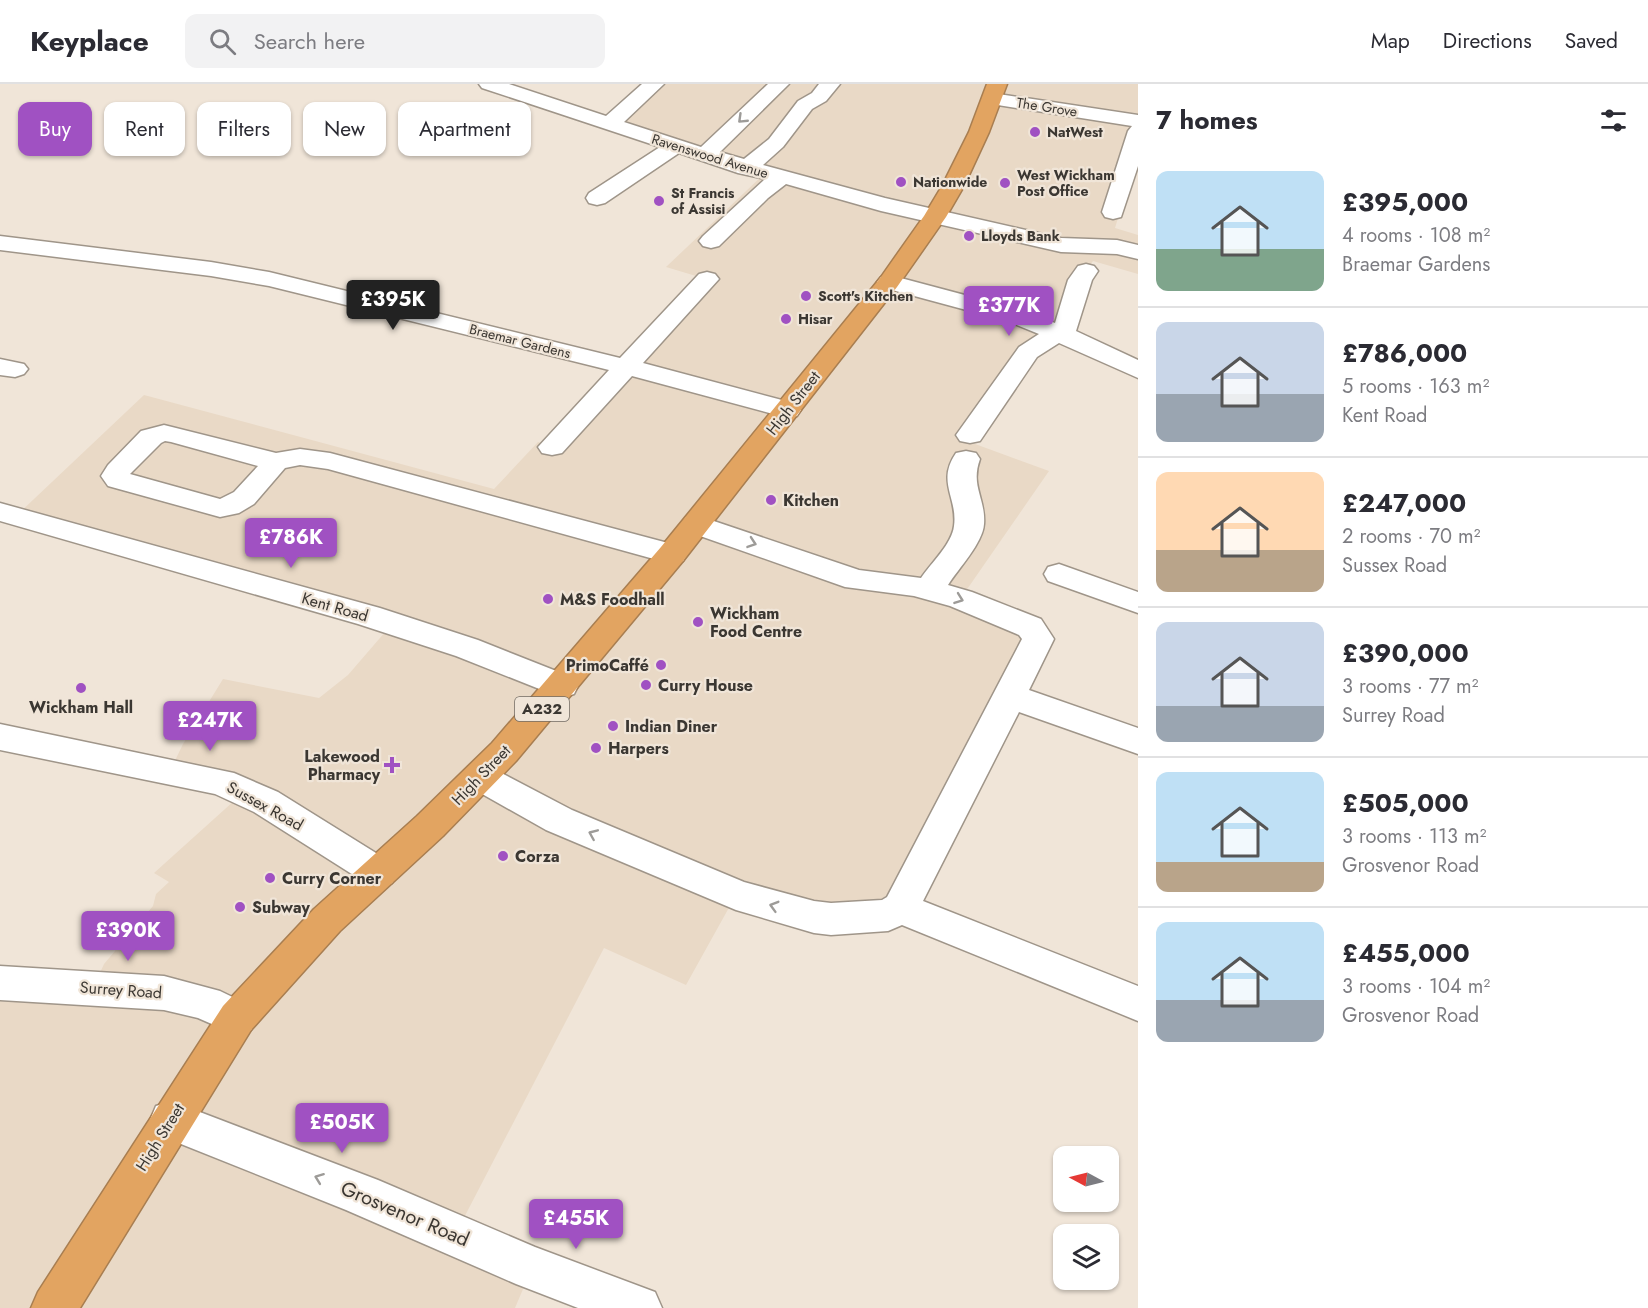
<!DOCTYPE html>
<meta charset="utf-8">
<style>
body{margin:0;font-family:Jost,sans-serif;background:#f2f2f3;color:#2b2b33;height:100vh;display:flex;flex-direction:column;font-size:22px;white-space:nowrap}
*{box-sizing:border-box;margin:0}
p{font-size:20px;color:#7c7c81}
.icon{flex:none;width:33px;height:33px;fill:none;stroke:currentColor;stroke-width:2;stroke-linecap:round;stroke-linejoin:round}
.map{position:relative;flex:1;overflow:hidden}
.details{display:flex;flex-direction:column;background:#fff;width:510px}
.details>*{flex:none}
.hud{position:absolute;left:18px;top:18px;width:570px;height:54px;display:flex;gap:12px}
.needle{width:39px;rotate:277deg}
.tools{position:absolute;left:1053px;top:1062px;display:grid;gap:12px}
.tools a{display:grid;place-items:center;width:66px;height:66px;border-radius:12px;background:#fff;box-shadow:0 2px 4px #0004;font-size:30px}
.price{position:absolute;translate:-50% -51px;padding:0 14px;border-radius:6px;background:#a051c2;color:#fff;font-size:20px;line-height:39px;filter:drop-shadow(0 2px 3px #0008)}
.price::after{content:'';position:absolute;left:50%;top:36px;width:18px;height:14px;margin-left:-9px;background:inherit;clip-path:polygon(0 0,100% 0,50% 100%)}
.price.current{background:#222;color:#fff}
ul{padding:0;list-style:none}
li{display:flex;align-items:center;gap:18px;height:150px;padding:0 18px}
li+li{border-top:2px solid #e1e1e2}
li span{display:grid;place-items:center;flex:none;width:168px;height:120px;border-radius:12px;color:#555}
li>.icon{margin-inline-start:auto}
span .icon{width:72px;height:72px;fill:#fffc;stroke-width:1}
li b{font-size:26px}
h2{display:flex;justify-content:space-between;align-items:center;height:72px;padding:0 18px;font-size:26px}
.tag{padding:0 21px;border-radius:12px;background:#fff;box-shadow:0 2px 4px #0004;font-size:21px;line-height:54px}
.tag.current{background:#a051c2;color:#fff}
header{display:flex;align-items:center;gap:36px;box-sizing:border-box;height:84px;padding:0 30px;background:#fff;border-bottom:2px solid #e1e1e2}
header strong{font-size:28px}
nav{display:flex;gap:33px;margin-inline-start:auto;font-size:21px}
.search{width:420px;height:54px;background:#f2f2f3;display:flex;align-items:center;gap:15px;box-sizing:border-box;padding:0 21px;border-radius:12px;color:#7c7c81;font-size:22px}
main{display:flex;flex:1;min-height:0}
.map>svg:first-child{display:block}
.built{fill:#e9d9c6}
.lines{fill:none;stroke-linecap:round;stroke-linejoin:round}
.minor-casing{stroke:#9f9589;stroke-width:3}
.highway-casing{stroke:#a87e51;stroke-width:3}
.minor{fill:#fff;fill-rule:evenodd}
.highway{fill:#e2a461;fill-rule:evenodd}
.oneway{stroke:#9d9b98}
.poi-dot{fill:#a051c2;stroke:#f0e5d8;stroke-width:2}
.labels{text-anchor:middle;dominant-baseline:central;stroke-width:4.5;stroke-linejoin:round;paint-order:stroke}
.far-street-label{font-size:14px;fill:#3b3732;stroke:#f0e5d8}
.far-poi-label{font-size:14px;font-weight:bold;fill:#3b3732;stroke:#f0e5d8;text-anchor:start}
.shield{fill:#f0e5d8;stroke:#716b64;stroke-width:1.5}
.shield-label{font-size:15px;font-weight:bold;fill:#3b3732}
.street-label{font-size:16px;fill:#3b3732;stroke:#f0e5d8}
.poi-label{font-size:16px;font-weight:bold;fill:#3b3732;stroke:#f0e5d8;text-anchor:start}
.near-street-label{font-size:20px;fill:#3b3732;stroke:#f0e5d8}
</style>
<header>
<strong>Keyplace</strong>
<div class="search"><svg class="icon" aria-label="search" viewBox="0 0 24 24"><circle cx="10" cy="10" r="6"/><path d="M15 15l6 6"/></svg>Search here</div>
<nav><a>Map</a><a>Directions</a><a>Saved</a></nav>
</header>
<main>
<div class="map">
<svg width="1138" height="1224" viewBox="0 0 1138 1224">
<rect width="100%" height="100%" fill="#f0e5d8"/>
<!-- built -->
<path class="built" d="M 645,0 L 1138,0 L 1138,67 L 1115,144 L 1138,151 L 1138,190 L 1093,177 L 1087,185 L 1066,243 L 1035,261 L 967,357 L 1049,387 L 961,514 L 1030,543 L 888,831 L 736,811 L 686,901 L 604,864 L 455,1151 L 532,1184 L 515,1224 L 0,1224 L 0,899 L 93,904 L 104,880 L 153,822 L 156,810 L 169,798 L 154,789 L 245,707 L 170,687 L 183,660 L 223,595 L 319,614 L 348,591 L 392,540 L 16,432 L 144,311 L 494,405 L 538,358 L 553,363 L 706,195 L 666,183 L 764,90 L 609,40 Z"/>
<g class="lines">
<defs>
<g id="minor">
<path d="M 479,0 L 509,0 L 606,32 L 642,0 L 664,0 L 624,38 L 701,63 L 768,0 L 789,0 L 720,68 L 744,75 L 769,55 L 798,17 L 812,9 L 819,0 L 840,0 L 826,17 L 812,25 L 783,63 L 763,81 L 885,114 L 1061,154 L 1117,156 L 1138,161 L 1138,175 L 1117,170 L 1061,168 L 881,127 L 786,100 L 768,114 L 719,162 L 711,164 L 703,162 L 699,157 L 703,152 L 765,95 L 738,89 L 679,69 L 605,119 L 597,121 L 589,119 L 586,114 L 589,109 L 660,63 L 482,4 Z"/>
<path d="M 992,9 L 1138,31 L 1138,82 L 1121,133 L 1113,135 L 1105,133 L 1102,128 L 1128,47 L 1132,42 L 985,19 L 982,15 L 985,11 Z"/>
<path d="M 0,152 L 211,178 L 269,188 L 620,274 L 699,190 L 707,188 L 715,190 L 719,195 L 643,279 L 797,320 L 801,326 L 797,332 L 788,334 L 632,292 L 562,369 L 552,371 L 542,369 L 538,363 L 609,286 L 269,202 L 211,192 L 0,166 Z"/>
<path d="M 1086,180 L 1094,182 L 1098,187 L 1092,196 L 1076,247 L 1138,276 L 1138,294 L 1059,259 L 1037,273 L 980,357 L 970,359 L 960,357 L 956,351 L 1019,263 L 1039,250 L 1007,237 L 881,203 L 877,198 L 881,193 L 889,191 L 897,193 L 1025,227 L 1055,239 L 1068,196 L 1078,182 Z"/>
<path d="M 0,275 L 24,280 L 28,285 L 24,290 L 15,293 L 0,291 Z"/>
<path d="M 164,341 L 276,369 L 300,365 L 330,369 L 683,463 L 687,470 L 683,477 L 672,480 L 328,385 L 300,381 L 285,384 L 254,420 L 239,429 L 220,433 L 108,402 L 101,392 L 108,381 L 141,347 ZM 165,357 L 171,358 L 258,382 L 234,408 L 220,415 L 130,390 L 161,359 Z"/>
<path d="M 966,367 L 976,369 L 980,375 C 970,402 986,415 984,440 C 983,459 958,485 948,501 L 972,508 L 1041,535 L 1054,555 L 1029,606 L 1138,644 L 1138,670 L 1019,628 L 923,817 L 1138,902 L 1138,937 L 902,841 L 888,847 L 831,851 L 814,849 L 736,826 L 546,746 L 468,702 L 463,693 L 468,684 L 480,680 L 492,684 L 572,726 L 744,798 L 814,817 L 831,819 L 882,816 L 887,813 L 1022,555 L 1019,551 L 950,522 L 914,512 L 845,503 L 686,447 L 681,440 L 686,433 L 696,431 L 859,486 L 921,494 C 931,479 952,460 954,442 C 958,414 936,398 956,369 Z"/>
<path d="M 0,419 L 380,524 L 478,556 L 574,594 L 578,602 L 574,610 L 562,614 L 456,572 L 358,540 L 0,437 Z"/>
<path d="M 1059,480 L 1138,508 L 1138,529 L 1048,497 L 1044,490 L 1048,483 Z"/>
<path d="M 0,640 L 234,689 L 278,708 L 392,779 L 397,789 L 392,799 L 379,804 L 366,799 L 254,728 L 215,710 L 0,666 Z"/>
<path d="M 0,882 L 164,892 L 220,907 L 251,922 L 257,934 L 251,946 L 237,951 L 198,934 L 164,926 L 0,916 Z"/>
<path d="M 171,1017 L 378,1096 L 535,1163 L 655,1208 L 662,1224 L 578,1224 L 516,1200 L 346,1126 L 156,1050 L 150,1036 L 156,1022 Z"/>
</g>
<path id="highway" d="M 987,0 L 1007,0 L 989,48 L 964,102 L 946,133 L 897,203 L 683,477 L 516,677 L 443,752 L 340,847 L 251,946 L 80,1224 L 31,1224 L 38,1208 L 223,922 L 314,825 L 417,732 L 492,659 L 661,463 L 881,193 L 924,132 L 942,102 L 969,48 Z"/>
</defs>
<!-- minor casing -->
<use href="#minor" class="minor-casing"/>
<!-- highway casing -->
<use href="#highway" class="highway-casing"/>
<!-- minor -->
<use href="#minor" class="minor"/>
<!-- highway -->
<use href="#highway" class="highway"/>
</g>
<!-- one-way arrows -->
<defs><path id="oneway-chevron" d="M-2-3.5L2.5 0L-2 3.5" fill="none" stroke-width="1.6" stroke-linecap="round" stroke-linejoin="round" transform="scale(1.5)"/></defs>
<g class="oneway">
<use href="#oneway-chevron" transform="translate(742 35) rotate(136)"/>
<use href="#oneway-chevron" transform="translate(752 459) rotate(19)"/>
<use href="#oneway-chevron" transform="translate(959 515) rotate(20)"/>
<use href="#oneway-chevron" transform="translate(593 750) rotate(-157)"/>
<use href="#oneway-chevron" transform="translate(774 822) rotate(-164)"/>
<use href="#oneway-chevron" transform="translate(319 1094) rotate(-159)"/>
</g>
<!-- markers -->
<g class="poi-dot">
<circle cx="1035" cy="48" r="6"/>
<circle cx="901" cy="98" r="6"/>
<circle cx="1005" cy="99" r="6"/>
<circle cx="659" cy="117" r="6"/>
<circle cx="969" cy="152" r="6"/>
<circle cx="806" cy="212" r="6"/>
<circle cx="786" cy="235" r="6"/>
<circle cx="771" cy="416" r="6"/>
<circle cx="548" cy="515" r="6"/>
<circle cx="698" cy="538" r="6"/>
<circle cx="661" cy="581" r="6"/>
<circle cx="646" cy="601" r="6"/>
<circle cx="81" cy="604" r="6"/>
<circle cx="613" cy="642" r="6"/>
<circle cx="596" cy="664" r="6"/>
<path d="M389 672h6v6h6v6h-6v6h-6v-6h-6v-6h6z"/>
<circle cx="503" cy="772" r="6"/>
<circle cx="270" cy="794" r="6"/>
<circle cx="240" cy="823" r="6"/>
</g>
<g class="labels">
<!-- far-street labels -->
<g class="far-street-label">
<text transform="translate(1047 23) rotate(9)">The Grove</text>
<text transform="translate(710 72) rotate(17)">Ravenswood Avenue</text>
<text transform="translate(520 257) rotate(14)">Braemar Gardens</text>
</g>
<!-- far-poi labels -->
<g class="far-poi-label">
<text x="1047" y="48">NatWest</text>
<text x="1017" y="91">West Wickham<tspan x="1017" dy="16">Post Office</tspan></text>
<text x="913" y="98">Nationwide</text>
<text x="671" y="109">St Francis<tspan x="671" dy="16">of Assisi</tspan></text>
<text x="981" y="152">Lloyds Bank</text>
<text x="818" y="212">Scott's Kitchen</text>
<text x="798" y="235">Hisar</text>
</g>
<!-- shield labels -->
<rect class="shield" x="515" y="613" width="54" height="24" rx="4.5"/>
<g class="shield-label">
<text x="542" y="625">A232</text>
</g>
<!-- street labels -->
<g class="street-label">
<text transform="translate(793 319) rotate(-52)">High Street</text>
<text transform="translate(335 523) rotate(16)">Kent Road</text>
<text transform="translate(481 691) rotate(-46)">High Street</text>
<text transform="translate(265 722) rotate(29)">Sussex Road</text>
<text transform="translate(121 906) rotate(4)">Surrey Road</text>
<text transform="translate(160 1053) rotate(-58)">High Street</text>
</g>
<!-- poi labels -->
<g class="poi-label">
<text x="783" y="416">Kitchen</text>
<text x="560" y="515">M&amp;S Foodhall</text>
<text x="710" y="529">Wickham<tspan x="710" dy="18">Food Centre</tspan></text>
<text x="649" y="581" text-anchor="end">PrimoCaffé</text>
<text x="658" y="601">Curry House</text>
<text x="81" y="623" text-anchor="middle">Wickham Hall</text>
<text x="625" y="642">Indian Diner</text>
<text x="608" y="664">Harpers</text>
<text x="380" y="672" text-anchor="end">Lakewood<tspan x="380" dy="18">Pharmacy</tspan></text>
<text x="515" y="772">Corza</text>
<text x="282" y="794">Curry Corner</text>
<text x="252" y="823">Subway</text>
</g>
<!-- near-street labels -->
<g class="near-street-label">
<text transform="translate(405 1130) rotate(23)">Grosvenor Road</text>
</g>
</g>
</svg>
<div class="tools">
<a><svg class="needle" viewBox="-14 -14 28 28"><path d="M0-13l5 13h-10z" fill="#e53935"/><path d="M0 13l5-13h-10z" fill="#7c7c81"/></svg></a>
<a><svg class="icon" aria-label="layers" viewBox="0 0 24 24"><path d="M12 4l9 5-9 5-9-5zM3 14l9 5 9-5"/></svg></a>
</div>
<b class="price current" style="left:393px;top:247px">£395K</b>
<b class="price" style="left:1009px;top:253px">£377K</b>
<b class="price" style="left:291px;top:485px">£786K</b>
<b class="price" style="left:210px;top:668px">£247K</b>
<b class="price" style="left:128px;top:878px">£390K</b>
<b class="price" style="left:342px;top:1070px">£505K</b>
<b class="price" style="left:576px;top:1166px">£455K</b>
<div class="hud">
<a class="tag current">Buy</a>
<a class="tag">Rent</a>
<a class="tag">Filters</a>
<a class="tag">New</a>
<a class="tag">Apartment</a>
</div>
</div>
<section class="details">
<h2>7 homes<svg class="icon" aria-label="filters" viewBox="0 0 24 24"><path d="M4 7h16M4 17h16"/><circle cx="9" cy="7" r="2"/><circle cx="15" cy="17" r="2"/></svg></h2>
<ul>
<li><span style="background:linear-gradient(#bfe0f5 65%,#7fa58c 0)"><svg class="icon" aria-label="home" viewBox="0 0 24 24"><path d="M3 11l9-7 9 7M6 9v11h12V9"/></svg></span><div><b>£395,000</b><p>4 rooms · 108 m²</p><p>Braemar Gardens</p></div></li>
<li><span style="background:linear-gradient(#c9d6e8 60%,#9aa5b1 0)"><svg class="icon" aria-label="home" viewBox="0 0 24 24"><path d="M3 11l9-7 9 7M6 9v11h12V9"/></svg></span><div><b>£786,000</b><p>5 rooms · 163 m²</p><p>Kent Road</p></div></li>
<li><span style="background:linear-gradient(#ffd9b3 65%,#b9a48a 0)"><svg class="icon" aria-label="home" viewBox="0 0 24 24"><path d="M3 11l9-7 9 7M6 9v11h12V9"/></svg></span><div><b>£247,000</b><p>2 rooms · 70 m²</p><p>Sussex Road</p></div></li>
<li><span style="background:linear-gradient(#c9d6e8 70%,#9aa5b1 0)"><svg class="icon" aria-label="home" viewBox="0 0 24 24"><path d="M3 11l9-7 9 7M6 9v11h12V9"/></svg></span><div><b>£390,000</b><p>3 rooms · 77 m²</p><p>Surrey Road</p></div></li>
<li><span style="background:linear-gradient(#bfe0f5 75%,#b9a48a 0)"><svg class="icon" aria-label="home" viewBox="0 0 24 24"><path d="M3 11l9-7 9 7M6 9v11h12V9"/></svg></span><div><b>£505,000</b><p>3 rooms · 113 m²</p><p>Grosvenor Road</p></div></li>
<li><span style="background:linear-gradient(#bfe0f5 65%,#9aa5b1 0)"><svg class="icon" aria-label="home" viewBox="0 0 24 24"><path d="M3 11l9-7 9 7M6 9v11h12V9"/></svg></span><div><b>£455,000</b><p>3 rooms · 104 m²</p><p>Grosvenor Road</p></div></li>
</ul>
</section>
</main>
